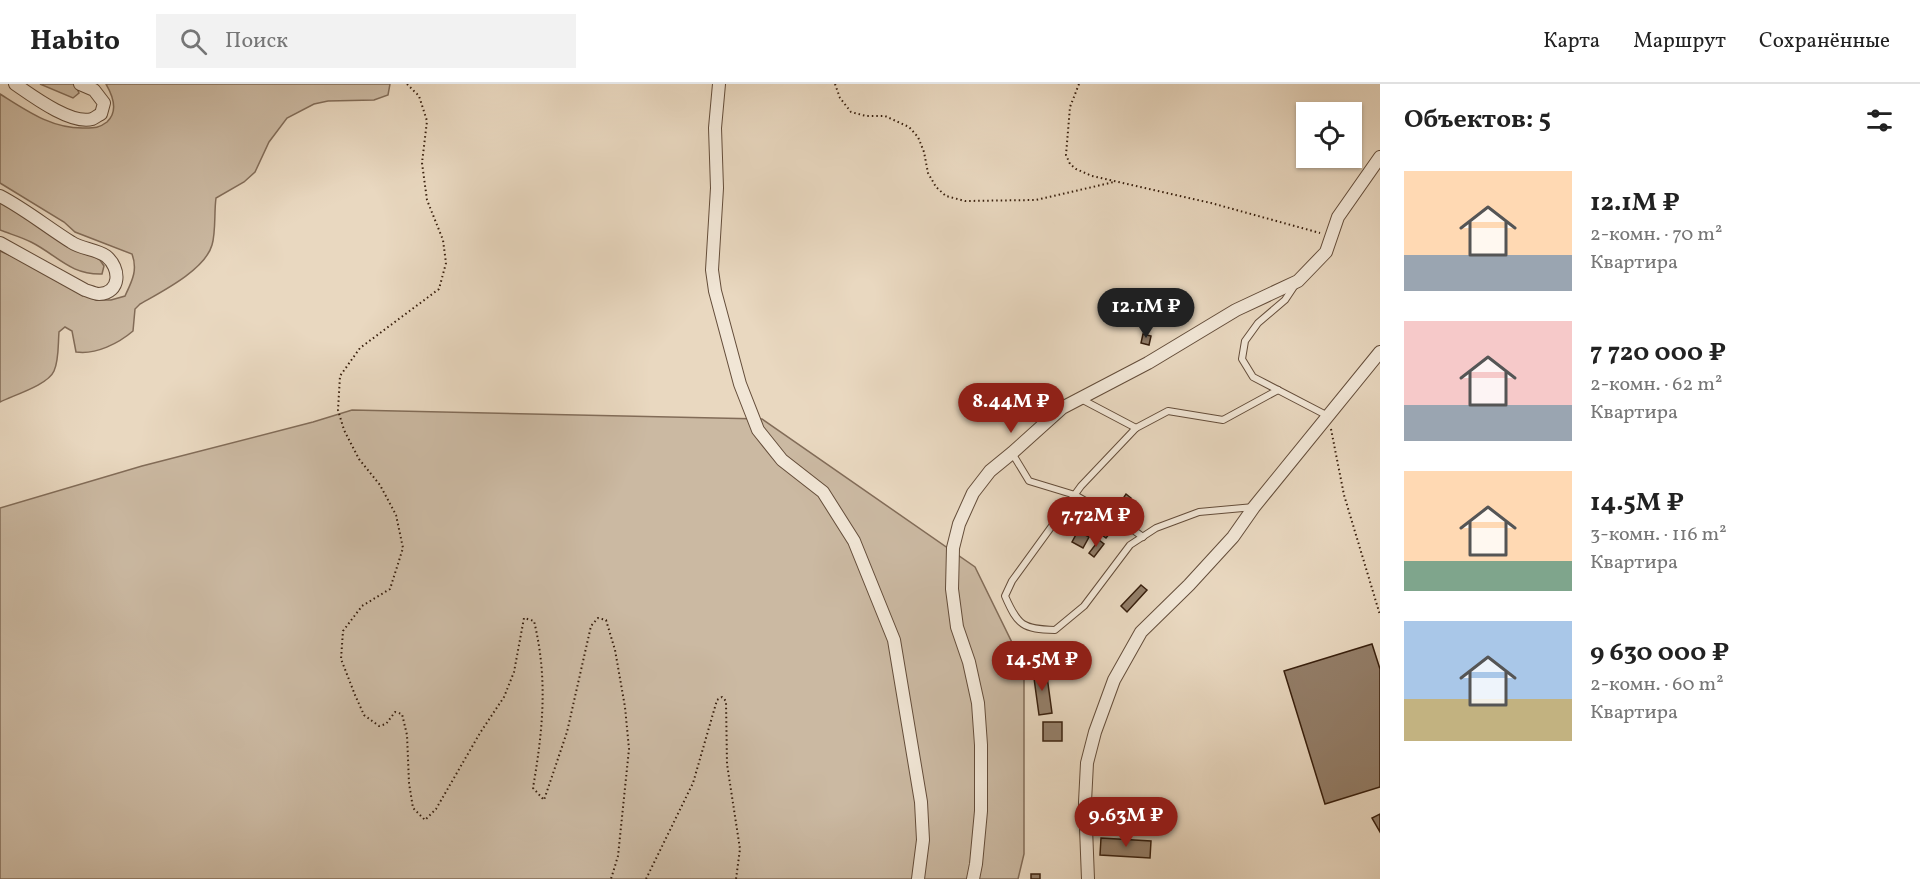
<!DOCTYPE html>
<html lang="ru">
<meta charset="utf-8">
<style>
body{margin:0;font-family:Vollkorn,serif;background:#f2f2f2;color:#222;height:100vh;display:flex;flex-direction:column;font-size:22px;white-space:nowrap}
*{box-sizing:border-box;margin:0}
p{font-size:20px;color:#767676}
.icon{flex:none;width:33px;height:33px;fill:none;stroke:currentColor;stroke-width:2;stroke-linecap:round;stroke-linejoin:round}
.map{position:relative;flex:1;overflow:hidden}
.panel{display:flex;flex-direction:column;background:#fff;width:540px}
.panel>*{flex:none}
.tools{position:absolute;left:1296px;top:18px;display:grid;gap:12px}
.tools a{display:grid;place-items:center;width:66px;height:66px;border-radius:0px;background:#fff;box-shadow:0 2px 4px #0004;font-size:30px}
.price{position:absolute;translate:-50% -51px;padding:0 14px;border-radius:21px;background:#8f2418;color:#fff;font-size:20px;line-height:39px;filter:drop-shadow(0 2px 3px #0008)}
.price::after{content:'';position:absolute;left:50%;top:36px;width:18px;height:14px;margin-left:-9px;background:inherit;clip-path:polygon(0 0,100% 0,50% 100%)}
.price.active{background:#222;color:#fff}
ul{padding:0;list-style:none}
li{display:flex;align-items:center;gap:18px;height:150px;padding:0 24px}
li span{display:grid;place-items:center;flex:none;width:168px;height:120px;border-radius:0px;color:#555}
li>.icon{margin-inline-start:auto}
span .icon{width:72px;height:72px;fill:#fffc;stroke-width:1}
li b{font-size:26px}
h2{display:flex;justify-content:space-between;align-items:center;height:72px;padding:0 24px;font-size:26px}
header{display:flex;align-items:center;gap:36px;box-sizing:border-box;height:84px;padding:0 30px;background:#fff;border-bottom:2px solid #e0e0e0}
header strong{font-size:28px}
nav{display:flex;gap:33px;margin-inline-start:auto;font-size:21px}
.search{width:420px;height:54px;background:#f2f2f2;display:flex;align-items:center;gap:15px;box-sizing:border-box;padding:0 21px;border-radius:0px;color:#767676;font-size:22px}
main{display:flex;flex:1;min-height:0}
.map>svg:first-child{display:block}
.green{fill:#cbb9a2;stroke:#826c58;stroke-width:1.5}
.building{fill:#947f6a;stroke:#381f0d;stroke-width:1.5}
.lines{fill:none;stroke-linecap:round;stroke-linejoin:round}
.lane-casing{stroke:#644d3a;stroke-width:8}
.street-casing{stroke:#644d3a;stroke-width:14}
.path{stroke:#381f0d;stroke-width:2;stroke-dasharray:1.5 3;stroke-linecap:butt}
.lane{stroke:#f1e6d6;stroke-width:6}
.street{stroke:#f1e6d6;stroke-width:12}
</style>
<header>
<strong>Habito</strong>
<div class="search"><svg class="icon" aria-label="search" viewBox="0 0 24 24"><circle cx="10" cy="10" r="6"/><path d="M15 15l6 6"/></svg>Поиск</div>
<nav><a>Карта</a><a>Маршрут</a><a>Сохранённые</a></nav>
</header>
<main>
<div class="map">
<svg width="1380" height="795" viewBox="0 0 1380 795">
<rect width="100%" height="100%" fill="#e9d8c0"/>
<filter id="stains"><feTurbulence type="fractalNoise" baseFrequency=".00333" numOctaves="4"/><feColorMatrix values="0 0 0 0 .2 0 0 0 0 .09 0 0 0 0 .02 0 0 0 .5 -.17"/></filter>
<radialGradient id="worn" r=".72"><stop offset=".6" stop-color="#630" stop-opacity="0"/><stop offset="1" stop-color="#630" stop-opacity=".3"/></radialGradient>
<!-- green -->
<g class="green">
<path d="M 40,0 L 75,0 L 79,9 L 73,14 Z"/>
<path d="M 106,0 L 390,0 L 388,11 L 374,16 L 328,17 L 314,20 L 287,34 L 269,58 L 255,88 L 244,98 L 216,114 C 214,128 216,148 212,161 C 205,186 161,208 140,220 L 135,225 L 133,247 C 119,259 96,271 76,268 L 72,247 L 65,243 L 59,248 C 58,260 59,276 54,287 C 48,301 14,311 0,318 L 0,167 L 46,187 L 81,210 L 96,216 L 111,216 L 125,212 C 132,197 138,186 132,170 L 75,148 L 64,138 L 0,99 L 0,10 C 27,27 52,45 85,44 C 95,44 99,44 107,38 C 119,27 113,12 106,0 Z"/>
<path d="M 0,118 L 100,176 L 104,182 L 102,190 C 70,191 57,171 31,158 C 21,153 10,150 0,146 Z"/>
<path d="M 352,326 L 762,335 L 975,483 L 1024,583 L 1024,770 L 1018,795 L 0,795 L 0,424 L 142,382 L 313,338 Z"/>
</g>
<!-- building -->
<g class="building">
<path d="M 1143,250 L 1151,252 L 1149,261 L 1141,259 Z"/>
<path d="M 1126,410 L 1131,414 L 1124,422 L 1120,419 Z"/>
<path d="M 1103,442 L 1111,448 L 1106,454 L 1098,448 Z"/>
<path d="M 1078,447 L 1089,453 L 1083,464 L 1072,458 Z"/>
<path d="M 1099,456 L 1104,460 L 1094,473 L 1089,469 Z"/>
<path d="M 1141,501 L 1147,506 L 1127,528 L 1121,522 Z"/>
<path d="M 1372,560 L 1380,585 L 1380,703 L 1325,720 L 1284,587 Z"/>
<path d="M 1046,585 L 1052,629 L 1039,631 L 1033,587 Z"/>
<rect x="1043" y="638" width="19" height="19"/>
<path d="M 1380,730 L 1380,748 L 1372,734 Z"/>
<path d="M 1101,754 L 1151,757 L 1150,774 L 1100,771 Z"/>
<rect x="1031" y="790" width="9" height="5"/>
</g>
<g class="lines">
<defs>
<g id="lane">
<path d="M 1295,201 L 1285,216 L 1258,239 L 1245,257 L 1242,275 L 1253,293 L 1328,332"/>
<path d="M 1081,315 L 1136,344"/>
<path d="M 1012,369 L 1029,397 L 1075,411 L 1122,438 L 1143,453"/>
<path d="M 1254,423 L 1199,428 L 1156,444 L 1130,461 L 1084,522 L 1055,546 C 1023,545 1018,542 1005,512 L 1012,497 L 1081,402 L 1136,344 L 1168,327 L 1223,336 L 1278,306"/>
</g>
<g id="street">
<path d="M 15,0 C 31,11 71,41 92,35 C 95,34 98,31 101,30 L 104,19 L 94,6 L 80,0"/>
<path d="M 719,0 L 715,44 L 717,104 L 712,186 L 715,207 L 740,300 L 758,346 L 782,376 L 823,408 L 854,457 L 894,556 L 921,718 L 923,756 L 918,795"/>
<path d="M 0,112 C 25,125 47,143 71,158 C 81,165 96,165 106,172 C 121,184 121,209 99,210 C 95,210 89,207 85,206 L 0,159"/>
<path d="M 973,795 L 976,780 L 981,727 L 981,661 L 978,619 L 969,578 L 957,543 L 952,505 L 953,464 L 959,440 L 973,409 L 990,387 L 1012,369 L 1062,324 L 1148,279 L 1236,226 L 1298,197 L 1326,168 L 1338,133 L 1380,73"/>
<path d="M 1088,795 L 1085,718 L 1087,679 L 1095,648 L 1114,596 L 1141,548 L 1189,501 L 1233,453 L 1254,423 L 1380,268"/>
</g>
</defs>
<!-- lane casing -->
<use href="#lane" class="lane-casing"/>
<!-- street casing -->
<use href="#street" class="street-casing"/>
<!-- path -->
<g class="path">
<path d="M 407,0 L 419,12 L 427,37 L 422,79 L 427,116 L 443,156 L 446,179 L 439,205 L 360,264 L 340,292 L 338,326 L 344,346 L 359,375 L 380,401 L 396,431 L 403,464 L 390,505 L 362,522 L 343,547 L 341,575 L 355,611 L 364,631 L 379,642 L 386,640 L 395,628 L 402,630 L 407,651 L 409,699 L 413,724 L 425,736 L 436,725 L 480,649 L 504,613 L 514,588 L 524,534 L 534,537 C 548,595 543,645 533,704 L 544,716 L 567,648 L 591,542 L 598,534 L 606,536 L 615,566 L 625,623 L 629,665 L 618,772 L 611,795"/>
<path d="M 835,0 L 840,14 L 851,28 L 866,32 L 885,32 L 909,43 L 918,53 L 924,68 L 928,89 L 936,103 L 946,112 L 965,117 L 1036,116 L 1114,98"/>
<path d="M 1079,0 L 1070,23 L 1066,71 L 1070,80 L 1076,85 L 1092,92 L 1211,119 L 1320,149"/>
<path d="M 1331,345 L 1344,411 L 1380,531"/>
<path d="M 646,795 L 693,699 L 717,616 L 722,613 L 726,617 L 727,680 L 740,765 L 736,795"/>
</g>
<!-- lane -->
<use href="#lane" class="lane"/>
<!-- street -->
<use href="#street" class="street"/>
</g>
<rect width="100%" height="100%" filter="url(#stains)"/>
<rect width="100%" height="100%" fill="url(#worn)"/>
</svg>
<div class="tools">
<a><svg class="icon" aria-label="locate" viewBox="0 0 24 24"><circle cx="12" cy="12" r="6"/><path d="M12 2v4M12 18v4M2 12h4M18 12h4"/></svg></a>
</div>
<b class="price active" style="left:1146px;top:255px">12.1M ₽</b>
<b class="price" style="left:1011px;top:350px">8.44M ₽</b>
<b class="price" style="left:1096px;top:464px">7.72M ₽</b>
<b class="price" style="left:1042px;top:608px">14.5M ₽</b>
<b class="price" style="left:1126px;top:764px">9.63M ₽</b>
</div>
<section class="panel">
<h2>Объектов: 5<svg class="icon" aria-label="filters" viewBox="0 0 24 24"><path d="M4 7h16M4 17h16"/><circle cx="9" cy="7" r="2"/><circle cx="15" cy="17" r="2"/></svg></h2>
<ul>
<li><span style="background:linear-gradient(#ffd9b3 70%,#9aa5b1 0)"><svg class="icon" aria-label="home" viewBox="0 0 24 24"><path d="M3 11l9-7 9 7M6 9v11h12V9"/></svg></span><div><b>12.1M ₽</b><p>2-комн. · 70 m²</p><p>Квартира</p></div></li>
<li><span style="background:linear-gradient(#f6c9c9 70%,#9aa5b1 0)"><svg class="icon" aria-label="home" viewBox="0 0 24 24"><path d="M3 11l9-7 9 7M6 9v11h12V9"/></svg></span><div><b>7 720 000 ₽</b><p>2-комн. · 62 m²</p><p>Квартира</p></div></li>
<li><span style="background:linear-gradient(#ffd9b3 75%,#7fa58c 0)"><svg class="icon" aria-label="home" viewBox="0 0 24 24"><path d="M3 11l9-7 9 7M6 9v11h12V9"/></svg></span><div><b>14.5M ₽</b><p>3-комн. · 116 m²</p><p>Квартира</p></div></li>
<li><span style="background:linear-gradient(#a9c7e8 65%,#c2b280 0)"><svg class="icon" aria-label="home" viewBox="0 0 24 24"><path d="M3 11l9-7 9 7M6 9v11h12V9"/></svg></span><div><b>9 630 000 ₽</b><p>2-комн. · 60 m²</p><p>Квартира</p></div></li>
</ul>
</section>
</main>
